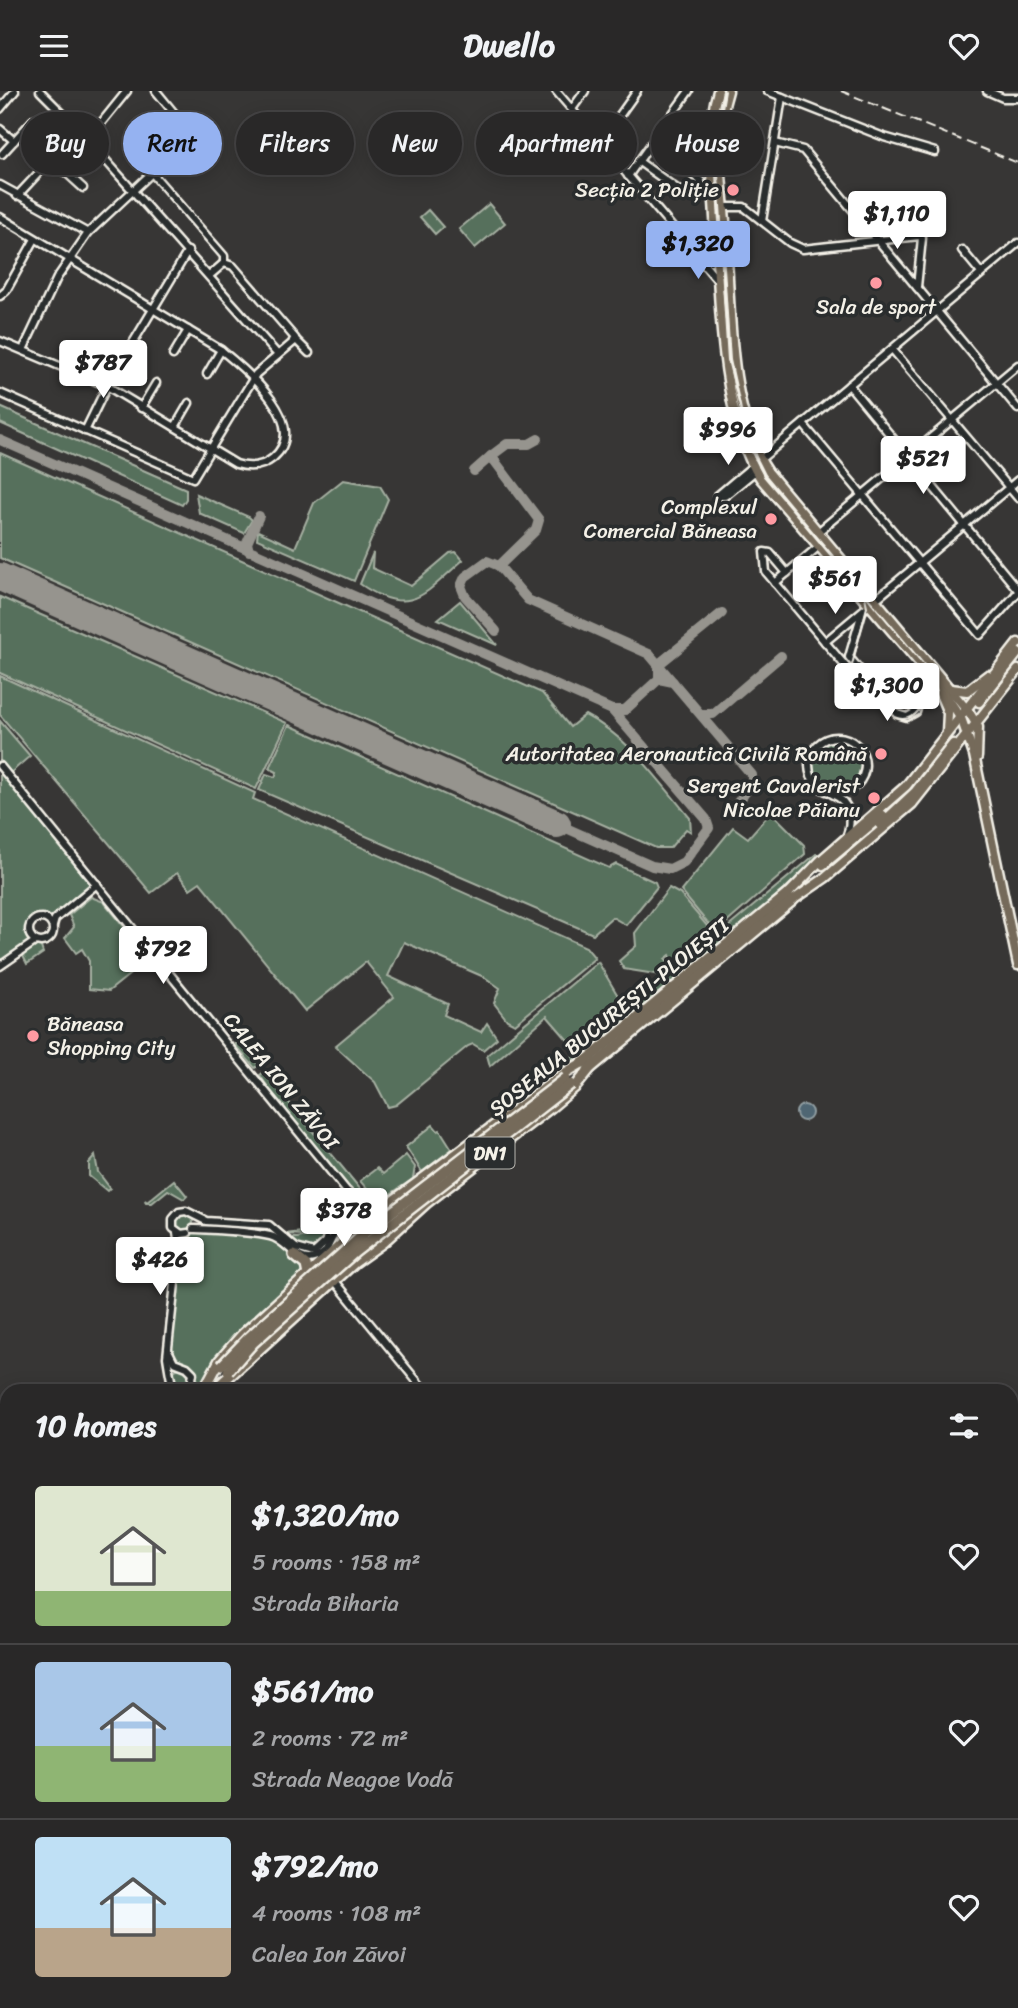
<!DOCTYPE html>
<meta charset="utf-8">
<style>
body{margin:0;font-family:Sriracha,sans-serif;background:#353434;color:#f1f3f6;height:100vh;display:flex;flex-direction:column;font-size:26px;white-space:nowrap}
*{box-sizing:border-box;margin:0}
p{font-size:23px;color:#a5a6a8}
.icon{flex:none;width:38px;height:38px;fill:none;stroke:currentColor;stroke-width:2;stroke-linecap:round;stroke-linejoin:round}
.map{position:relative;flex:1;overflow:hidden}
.panel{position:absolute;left:0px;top:1293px;width:1018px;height:625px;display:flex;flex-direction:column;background:#292828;border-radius:21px 21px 0 0;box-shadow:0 4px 18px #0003,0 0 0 2px #454445}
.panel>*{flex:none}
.hud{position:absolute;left:21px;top:21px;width:976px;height:63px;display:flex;gap:14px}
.price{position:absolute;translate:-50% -60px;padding:0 16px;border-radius:7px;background:#fff;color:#222;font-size:23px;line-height:46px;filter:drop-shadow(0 2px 4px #0008)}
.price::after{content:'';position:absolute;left:50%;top:42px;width:21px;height:16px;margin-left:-10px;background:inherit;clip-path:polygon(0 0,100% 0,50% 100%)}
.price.selected{background:#95b2f1;color:#111}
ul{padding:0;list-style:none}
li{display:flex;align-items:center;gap:21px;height:175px;padding:0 35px}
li+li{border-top:2px solid #454445}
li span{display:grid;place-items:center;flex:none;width:196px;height:140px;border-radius:7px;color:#555}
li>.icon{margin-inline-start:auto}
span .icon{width:84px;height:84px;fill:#fffc;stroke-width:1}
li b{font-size:30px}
h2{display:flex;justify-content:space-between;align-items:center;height:84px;padding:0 35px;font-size:30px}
.tag{padding:0 24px;border-radius:32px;background:#292828;box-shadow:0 4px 18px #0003,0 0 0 2px #454445;font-size:24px;line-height:63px}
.tag.selected{background:#95b2f1;color:#111}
header{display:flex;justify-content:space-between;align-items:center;height:91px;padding:0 35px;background:#292828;font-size:32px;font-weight:700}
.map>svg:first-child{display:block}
.green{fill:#576f5c;stroke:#a6b0a2;stroke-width:2}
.water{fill:#4f6673;stroke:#919ea2;stroke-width:2}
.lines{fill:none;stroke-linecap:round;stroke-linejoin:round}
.taxiway{stroke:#96948e;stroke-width:10}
.runway{stroke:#96948e;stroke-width:28}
.major-tunnel{stroke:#535250;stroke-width:8;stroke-dasharray:8 4;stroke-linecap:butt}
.minor-casing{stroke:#f4f1e8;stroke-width:11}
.major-casing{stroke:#f4f1e8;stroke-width:13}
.highway-casing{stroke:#f4f1e8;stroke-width:14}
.minor{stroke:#2a2d2e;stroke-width:6}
.major{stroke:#746a5a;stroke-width:8}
.highway{stroke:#746a5a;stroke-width:9}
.tram{stroke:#f4f1e8;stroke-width:2}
.rail{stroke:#f4f1e8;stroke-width:2;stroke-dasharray:10 5;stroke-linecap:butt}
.highway-bridge-casing{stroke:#f4f1e8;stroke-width:14;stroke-linecap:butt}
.highway-bridge{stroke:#746a5a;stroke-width:9}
.poi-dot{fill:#ff9aa2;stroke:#2a2d2e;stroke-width:2.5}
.labels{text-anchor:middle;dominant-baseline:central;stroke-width:7;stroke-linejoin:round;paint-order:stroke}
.shield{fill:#2a2d2e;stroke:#b7b6b0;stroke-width:2}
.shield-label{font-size:19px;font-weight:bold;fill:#f4f1e8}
.poi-label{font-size:21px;fill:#f4f1e8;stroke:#2a2d2e;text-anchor:end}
.street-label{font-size:21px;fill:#f4f1e8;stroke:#2a2d2e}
</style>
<header><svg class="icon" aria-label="menu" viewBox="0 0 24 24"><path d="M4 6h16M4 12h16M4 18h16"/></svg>Dwello<svg class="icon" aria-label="heart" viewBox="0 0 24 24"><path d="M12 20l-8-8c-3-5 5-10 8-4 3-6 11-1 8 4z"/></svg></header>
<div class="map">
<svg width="1018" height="1917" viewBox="0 0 1018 1917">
<rect width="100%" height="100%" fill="#373635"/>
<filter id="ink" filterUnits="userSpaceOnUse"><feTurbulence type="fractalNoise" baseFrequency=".0143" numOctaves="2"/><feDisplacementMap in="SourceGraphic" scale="14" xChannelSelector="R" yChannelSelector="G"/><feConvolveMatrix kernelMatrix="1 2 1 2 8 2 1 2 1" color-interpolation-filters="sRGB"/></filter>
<g filter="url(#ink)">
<!-- green -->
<g class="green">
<path d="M 489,113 L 505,132 L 475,157 L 459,138 Z"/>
<path d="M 428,119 L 443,136 L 435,143 L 420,126 Z"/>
<path d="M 0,316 L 186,398 L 186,408 L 182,414 L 0,332 Z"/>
<path d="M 0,362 L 542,602 L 570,636 L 585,624 C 630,647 658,689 690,727 L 691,741 L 686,738 L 670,757 L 656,757 L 0,467 Z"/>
<path d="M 343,389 L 380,395 L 388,408 L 354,490 L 257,448 L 258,440 L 295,457 L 314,412 Z"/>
<path d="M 196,403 L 249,426 L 252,429 L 244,442 L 199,422 Z"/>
<path d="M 456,461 L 463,469 C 425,502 411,528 360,493 L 373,462 L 372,477 L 411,495 L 450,462 Z"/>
<path d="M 0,506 L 287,632 L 256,698 L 0,582 Z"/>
<path d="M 460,510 L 497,554 L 438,528 Z"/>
<path d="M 0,585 L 255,702 L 253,708 L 586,856 L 595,867 L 515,933 L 507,929 L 494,912 L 500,897 L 484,886 L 404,851 L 388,885 L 448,913 L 444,924 L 481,941 L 487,932 L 497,947 L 483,959 L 473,953 L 468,955 L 396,1014 L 388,1016 L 375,991 L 335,955 L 394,906 L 366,871 L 305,920 L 200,791 L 190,798 L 177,782 L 151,802 L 0,624 Z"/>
<path d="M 0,630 L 30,665 L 8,684 L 97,793 L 50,832 L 42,827 L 32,832 L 30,842 L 34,849 L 0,875 Z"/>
<path d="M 289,634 L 609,777 L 616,773 L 655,791 L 657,796 L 626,834 L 612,826 L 593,843 L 259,699 L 266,683 L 275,686 L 277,681 L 269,677 Z"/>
<circle cx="837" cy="674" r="24"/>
<path d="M 771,721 L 804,754 L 805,763 L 723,835 L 709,834 L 681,800 L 733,736 L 748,747 Z"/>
<path d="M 816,763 L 822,764 C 733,846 639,922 541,993 L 578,961 L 547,925 L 490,975 L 487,964 L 598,871 L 627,920 Z"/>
<path d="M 669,797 L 680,803 L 708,836 L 707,841 L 699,849 L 701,853 L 674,874 L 670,864 L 665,868 L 671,876 L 661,884 L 624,878 L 619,870 L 636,855 L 635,842 Z"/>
<path d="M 91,806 L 104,811 L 150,867 L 109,900 L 89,898 L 89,870 L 82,858 L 76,862 L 65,847 L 74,836 L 69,824 Z"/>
<path d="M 33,853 L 41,856 L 43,862 L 27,873 L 21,861 Z"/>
<path d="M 248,940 L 246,958 L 259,974 L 255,977 L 235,954 Z"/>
<path d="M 264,981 L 375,1116 L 366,1117 L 361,1113 L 269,998 L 260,984 Z"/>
<path d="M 433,1034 L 438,1040 L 440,1039 L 452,1058 L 422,1081 L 406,1056 Z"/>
<path d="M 406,1064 L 415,1076 L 413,1088 L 378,1111 L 360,1090 L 377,1077 L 383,1083 Z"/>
<path d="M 95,1065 L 98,1081 L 110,1097 L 107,1100 L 89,1085 L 89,1072 Z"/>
<path d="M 174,1089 L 187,1105 L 184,1108 L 168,1099 L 152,1112 L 146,1112 L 145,1109 L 147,1111 Z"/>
<circle cx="184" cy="1131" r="9"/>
<path d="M 342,1124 L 343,1132 L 304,1144 L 285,1143 L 310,1140 Z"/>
<path d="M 205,1139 L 297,1147 L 319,1143 L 332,1148 L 335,1155 C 284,1199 241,1245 202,1300 L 182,1300 L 188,1297 L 193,1284 L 168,1260 L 179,1155 L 188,1142 Z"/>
<circle cx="181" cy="1287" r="10"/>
<path d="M 0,1556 L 7,1559 L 7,1612 L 0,1609 Z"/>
<path d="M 7,1753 L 7,1911 L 90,1911 L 89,1917 L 0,1917 L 0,1768 Z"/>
<path d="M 1018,1873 L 1018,1917 L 988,1917 L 992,1911 L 1012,1911 L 1012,1882 Z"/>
<path d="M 184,1911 L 355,1911 L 354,1917 L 184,1917 Z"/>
<path d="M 455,1911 L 826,1911 L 838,1917 L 453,1917 Z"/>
<path d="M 855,1911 L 902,1911 C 890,1917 869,1916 855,1911 Z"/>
</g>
<!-- water -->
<circle class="water" cx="804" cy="1022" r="8"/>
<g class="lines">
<!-- taxiway -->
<g class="taxiway">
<path d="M 0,349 L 612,619 L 706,728 L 709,737 L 684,771 L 670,778 L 652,775 L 557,733"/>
<path d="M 491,365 L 507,353 L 529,353 L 538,348"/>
<path d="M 474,380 L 491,365 L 539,429 L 536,439 L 499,475"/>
<path d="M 249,460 L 247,452 L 259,425"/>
<path d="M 496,540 L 465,505 L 461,495 L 465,486 L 487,470 L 499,475 L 528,509 L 649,563 L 752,684 L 752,692 L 731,721"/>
<path d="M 673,591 L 659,588 L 659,573 L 722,522"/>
<path d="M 612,619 L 625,619 L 659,588"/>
<path d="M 701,623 L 713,623 L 781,565"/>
</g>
<!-- runway -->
<path class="runway" d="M 0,486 L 557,733"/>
<!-- major-tunnel -->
<path class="major-tunnel" d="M 949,649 L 979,611"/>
<defs>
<g id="minor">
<path d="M 40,0 L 79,39 L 278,264"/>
<path d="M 556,0 L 719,191"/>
<path d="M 767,0 L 884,46 L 935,61"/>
<path d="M 987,0 L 1003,7 L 1018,7"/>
<path d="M 0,18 L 15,0"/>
<path d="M 572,18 L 585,0"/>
<path d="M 0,38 L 14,50"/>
<path d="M 600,52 L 637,0"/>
<path d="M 775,52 L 803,59 L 1018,318"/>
<path d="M 651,53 L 701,90 L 701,100 L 714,107"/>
<path d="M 2,63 L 34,28"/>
<path d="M 50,67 L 83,97"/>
<path d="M 638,70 L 687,105"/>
<path d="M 151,81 L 224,165 L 224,172"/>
<path d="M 628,85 L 689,0"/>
<path d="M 0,94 L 88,142"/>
<path d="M 17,105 L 79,39 L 102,31 L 127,0"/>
<path d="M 720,116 L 744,116 L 790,152 L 803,158 L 919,145 L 922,147 L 917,196"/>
<path d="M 0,126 L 221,259 C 246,279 312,334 273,367 C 262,376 249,377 236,373 L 107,295 L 0,250"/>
<path d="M 762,130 L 782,6"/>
<path d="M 962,159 L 981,182"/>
<path d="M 698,168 L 710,170 L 717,162"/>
<path d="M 209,185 L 224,172 L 233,175 L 295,247 L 293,250"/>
<path d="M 0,205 L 6,200 L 35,148"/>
<path d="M 892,258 L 1018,407"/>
<path d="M 23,259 L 57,187 L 88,142 L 190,46 L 188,39 L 156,0"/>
<path d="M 173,264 L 188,239"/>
<path d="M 207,283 L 221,259"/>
<path d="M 849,294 L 1018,499"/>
<path d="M 0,302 L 193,387 L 256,283 L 296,249 L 309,262"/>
<path d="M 141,317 L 156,292"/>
<path d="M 803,333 L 980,544 L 1018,501"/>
<path d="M 175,336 L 189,312"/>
<path d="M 85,340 L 107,295 L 188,160"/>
<path d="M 717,405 L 1018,152"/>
<path d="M 717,405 L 725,405 L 753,382 L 754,376"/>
<path d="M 818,441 L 1018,274"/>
<path d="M 787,482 L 770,462 L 764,461 L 766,481 L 858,590"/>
<path d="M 775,492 L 818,456"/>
<path d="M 862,521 L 849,566 L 897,623 L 907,626 L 916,621 L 928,583"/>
<path d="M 825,551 L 1018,389"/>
<circle cx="837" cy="674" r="28"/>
<path d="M 0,675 L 363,1120"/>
<path d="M 832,703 C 851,711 853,729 846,747"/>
<circle cx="41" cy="839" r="12"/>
<path d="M 53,835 L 55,828 L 97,793"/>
<path d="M 0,875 L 36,850"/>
<path d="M 347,1136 L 344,1124 L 348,1101"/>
<path d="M 193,1138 C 218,1139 246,1140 270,1145 C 290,1149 299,1183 326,1160 L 337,1137 L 357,1138"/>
<path d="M 188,1142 L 181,1143 L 173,1137 L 173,1128 L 179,1121 L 186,1120 L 206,1130 L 269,1134 L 296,1157 L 314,1162 L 327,1150 C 327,1145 324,1137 325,1132 C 327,1118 354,1120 364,1121"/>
<path d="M 334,1189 L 425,1300"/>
<path d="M 169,1261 L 174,1271 L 187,1276 L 193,1282 L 191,1294 L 182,1300"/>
<path d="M 174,1300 C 170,1288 169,1278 167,1266 L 179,1155 L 177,1141"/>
<path d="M 0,1318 L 7,1321"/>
<path d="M 0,1476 L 7,1479"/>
<path d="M 0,1613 L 7,1616"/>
<path d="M 1012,1786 L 1018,1784"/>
<path d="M 1012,1832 L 1018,1840"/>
<path d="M 826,1911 L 842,1917"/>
<path d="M 184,1917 L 184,1911"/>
<path d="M 388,1917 L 390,1911"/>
</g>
<g id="major">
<path d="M 718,0 C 705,41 713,84 715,127 C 719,199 720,328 761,388 L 941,597 L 961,627 L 974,664 L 1018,874"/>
<path d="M 728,0 C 713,46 723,96 726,143 C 730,212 728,323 768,381 L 969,621 L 978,636 L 977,666"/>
<path d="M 951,598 L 967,600 L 988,584"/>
<path d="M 940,603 L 948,622 L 947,641"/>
<path d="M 979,611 L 1018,562"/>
<path d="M 880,734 L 915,701 L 953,653"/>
<path d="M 823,774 L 883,724"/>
<path d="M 788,803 L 821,769 L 906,695 L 1018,552"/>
<path d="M 793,809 L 825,787 L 912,713 L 1018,579"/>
</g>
<g id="highway">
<path d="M 583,972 L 788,803"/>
<path d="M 588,979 L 793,809"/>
<path d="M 362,1152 L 357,1139 L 362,1128 L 385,1116 L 565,982 L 587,969"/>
<path d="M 294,1164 L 306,1174 L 308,1184"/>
<path d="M 207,1293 L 220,1269 L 242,1244 L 357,1139"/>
<path d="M 214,1299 L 355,1171 L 383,1151 L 426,1112 L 551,1016 L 576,995 L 592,975"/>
<path d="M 0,1721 L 7,1705"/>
<path d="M 0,1737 L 7,1721"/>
<path d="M 0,1754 L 7,1739"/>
<path d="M 0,1768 L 7,1753"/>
</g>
</defs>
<!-- minor casing -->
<use href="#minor" class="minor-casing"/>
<!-- major casing -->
<use href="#major" class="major-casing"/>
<!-- highway casing -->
<use href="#highway" class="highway-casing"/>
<!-- minor -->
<use href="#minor" class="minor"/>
<!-- major -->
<use href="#major" class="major"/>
<!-- highway -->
<use href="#highway" class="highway"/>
<!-- tram -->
<path class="tram" d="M 723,0 L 714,53 L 728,269 L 751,359 L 764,385 L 865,505 L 867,516 L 852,574 L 895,626 C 922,638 932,593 925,575 L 765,384 L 756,366 L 743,328 L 730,269 L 716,52 L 725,0"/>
<!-- rail -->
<path class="rail" d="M 841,0 L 1018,72"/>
<defs>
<g id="highway-bridge">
<path d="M 222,1274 L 248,1247 L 366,1141 L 566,987"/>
<path d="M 228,1280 L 253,1252 L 355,1161 L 571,993"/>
</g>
</defs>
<!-- highway-bridge casing -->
<use href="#highway-bridge" class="highway-bridge-casing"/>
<!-- highway-bridge -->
<use href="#highway-bridge" class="highway-bridge"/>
</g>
</g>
<!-- markers -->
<g class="poi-dot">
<circle cx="733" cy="99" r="7"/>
<circle cx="876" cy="192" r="7"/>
<circle cx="771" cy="428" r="7"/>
<circle cx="881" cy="663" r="7"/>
<circle cx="874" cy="707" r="7"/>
<circle cx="33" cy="945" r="7"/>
</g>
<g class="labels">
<!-- shield labels -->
<rect class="shield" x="465.5" y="1046.5" width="49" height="31" rx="5"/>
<g class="shield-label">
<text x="490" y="1062">DN1</text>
</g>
<!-- poi labels -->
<g class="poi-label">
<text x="719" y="99">Secția 2 Poliție</text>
<text x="876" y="216" text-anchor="middle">Sala de sport</text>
<text x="757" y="416">Complexul<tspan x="757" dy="24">Comercial Băneasa</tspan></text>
<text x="867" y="663">Autoritatea Aeronautică Civilă Română</text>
<text x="860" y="695">Sergent Cavalerist<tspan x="860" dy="24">Nicolae Păianu</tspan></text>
<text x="47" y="933" text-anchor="start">Băneasa<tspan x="47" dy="24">Shopping City</tspan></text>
</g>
<!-- street labels -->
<g class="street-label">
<text transform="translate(609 926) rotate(-39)">ȘOSEAUA BUCUREȘTI-PLOIEȘTI</text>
<text transform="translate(281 990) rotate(51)">CALEA ION ZĂVOI</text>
</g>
</g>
</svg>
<b class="price" style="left:897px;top:160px">$1,110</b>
<b class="price selected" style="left:698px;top:190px">$1,320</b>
<b class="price" style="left:103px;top:309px">$787</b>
<b class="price" style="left:728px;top:376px">$996</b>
<b class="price" style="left:923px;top:405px">$521</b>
<b class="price" style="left:835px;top:525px">$561</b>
<b class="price" style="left:887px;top:632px">$1,300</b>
<b class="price" style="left:163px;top:895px">$792</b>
<b class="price" style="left:344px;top:1157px">$378</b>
<b class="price" style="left:160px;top:1206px">$426</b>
<div class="hud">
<a class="tag">Buy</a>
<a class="tag selected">Rent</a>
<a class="tag">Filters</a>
<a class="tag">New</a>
<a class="tag">Apartment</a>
<a class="tag">House</a>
</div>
<section class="panel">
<h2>10 homes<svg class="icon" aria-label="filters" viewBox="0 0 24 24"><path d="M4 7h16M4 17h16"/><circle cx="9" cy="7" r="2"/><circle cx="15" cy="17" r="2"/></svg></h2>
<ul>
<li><span style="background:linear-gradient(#dfe7d0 75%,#8fb573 0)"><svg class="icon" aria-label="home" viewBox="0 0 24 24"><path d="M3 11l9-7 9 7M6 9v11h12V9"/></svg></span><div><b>$1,320/mo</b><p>5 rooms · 158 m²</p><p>Strada Biharia</p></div><svg class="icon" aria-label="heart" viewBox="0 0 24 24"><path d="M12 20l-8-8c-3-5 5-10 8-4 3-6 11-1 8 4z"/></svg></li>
<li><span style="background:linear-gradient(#a9c7e8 60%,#8fb573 0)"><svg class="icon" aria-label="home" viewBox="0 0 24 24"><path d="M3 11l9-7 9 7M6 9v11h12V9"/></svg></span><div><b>$561/mo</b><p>2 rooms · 72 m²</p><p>Strada Neagoe Vodă</p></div><svg class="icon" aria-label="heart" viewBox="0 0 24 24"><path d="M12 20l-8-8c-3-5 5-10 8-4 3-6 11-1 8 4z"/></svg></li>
<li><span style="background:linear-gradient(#bfe0f5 65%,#b9a48a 0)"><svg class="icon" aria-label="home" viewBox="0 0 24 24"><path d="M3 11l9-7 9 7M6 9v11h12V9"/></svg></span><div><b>$792/mo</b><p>4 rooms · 108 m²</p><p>Calea Ion Zăvoi</p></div><svg class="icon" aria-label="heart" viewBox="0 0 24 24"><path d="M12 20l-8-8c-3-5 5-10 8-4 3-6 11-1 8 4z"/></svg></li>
</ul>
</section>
</div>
